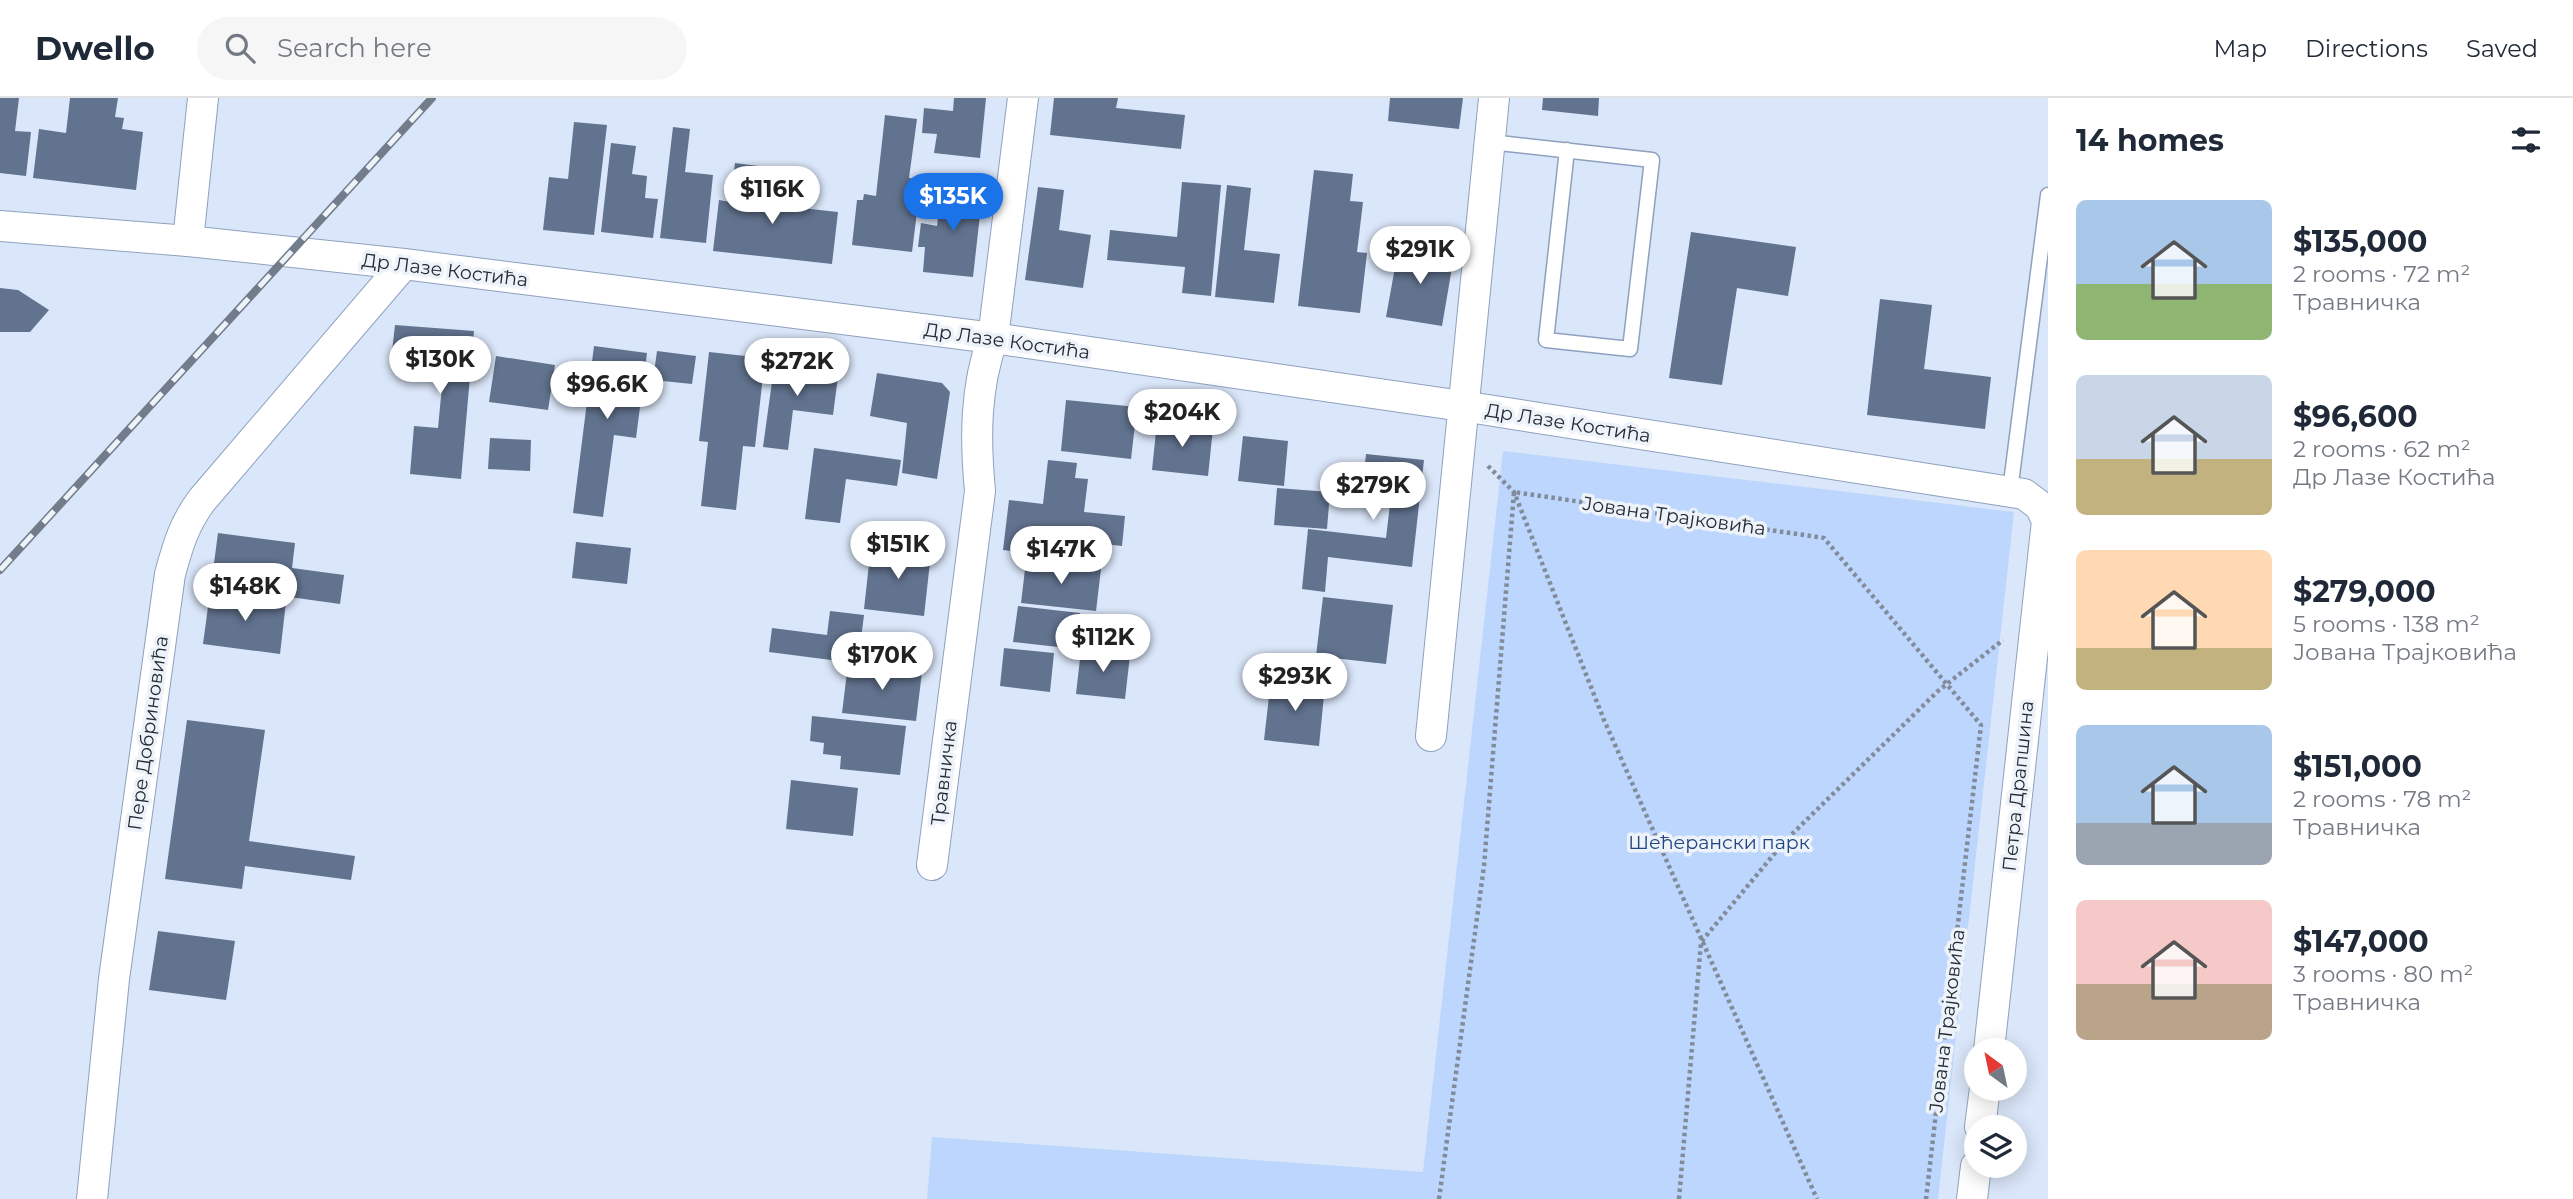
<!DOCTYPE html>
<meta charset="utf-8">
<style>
body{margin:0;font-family:Montserrat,sans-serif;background:#f6f6f7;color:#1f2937;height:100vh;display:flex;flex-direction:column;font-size:26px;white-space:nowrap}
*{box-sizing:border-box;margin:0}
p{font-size:23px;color:#747a83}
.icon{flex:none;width:38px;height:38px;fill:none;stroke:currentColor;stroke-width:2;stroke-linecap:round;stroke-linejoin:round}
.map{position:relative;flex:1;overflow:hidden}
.side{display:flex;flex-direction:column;background:#fff;width:525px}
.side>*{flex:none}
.needle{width:46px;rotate:327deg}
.buttons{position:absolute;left:1964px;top:940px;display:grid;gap:14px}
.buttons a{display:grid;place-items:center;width:63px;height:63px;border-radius:50%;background:#fff;box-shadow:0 4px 18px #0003;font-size:35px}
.price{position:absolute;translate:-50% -60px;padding:0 16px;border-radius:24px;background:#fff;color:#222;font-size:23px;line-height:46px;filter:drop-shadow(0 2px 4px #0008)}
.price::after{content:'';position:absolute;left:50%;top:42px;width:21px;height:16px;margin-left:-10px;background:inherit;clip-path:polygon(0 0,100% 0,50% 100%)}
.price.active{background:#1a73e8;color:#fff}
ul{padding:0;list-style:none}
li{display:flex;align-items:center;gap:21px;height:175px;padding:0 28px}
li span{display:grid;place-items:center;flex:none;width:196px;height:140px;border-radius:10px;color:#555}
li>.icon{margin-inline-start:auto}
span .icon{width:84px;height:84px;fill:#fffc;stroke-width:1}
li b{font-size:30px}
h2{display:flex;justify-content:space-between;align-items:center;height:84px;padding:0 28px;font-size:30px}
header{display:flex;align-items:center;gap:42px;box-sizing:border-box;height:98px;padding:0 35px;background:#fff;border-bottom:2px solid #e0e1e3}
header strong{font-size:33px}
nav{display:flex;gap:38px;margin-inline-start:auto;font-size:24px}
.search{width:490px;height:63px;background:#f6f6f7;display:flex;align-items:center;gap:18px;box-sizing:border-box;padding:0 24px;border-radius:38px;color:#747a83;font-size:26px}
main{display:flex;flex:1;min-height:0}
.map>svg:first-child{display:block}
.green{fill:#bdd6fd}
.building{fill:#62738f}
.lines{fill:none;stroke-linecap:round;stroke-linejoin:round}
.service-casing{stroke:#8ea1bf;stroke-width:17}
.minor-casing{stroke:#8ea1bf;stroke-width:32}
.path{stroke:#818b9a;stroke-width:4.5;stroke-dasharray:3.5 3.5;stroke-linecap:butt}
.service{stroke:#fff;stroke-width:14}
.minor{stroke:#fff;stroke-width:30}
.rail-casing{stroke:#727c8b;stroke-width:8}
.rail{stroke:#eef2f9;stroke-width:5;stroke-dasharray:16;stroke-linecap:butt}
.labels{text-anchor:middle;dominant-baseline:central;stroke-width:7;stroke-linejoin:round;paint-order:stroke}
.street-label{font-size:19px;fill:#232b36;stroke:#eef2f9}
.park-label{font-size:19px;fill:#214782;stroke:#eef2f9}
</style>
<header>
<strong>Dwello</strong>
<div class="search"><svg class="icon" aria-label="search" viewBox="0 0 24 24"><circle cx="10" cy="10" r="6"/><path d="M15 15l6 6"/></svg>Search here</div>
<nav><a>Map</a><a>Directions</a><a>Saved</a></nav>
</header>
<main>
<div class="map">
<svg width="2048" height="1101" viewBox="0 0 2048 1101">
<rect width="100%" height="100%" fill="#dae6f9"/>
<!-- green -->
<path class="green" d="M 1503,353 L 2014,414 L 1938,1101 L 927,1101 L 932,1039 L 1423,1074 Z"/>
<!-- building -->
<g class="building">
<path d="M 0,0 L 19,0 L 15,33 L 31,34 L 26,78 L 0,75 Z"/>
<path d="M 70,0 L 118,0 L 115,19 L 124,20 L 122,31 L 143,34 L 136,92 L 33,80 L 39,31 L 66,35 Z"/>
<path d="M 954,0 L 986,0 L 980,60 L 934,55 L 937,36 L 922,35 L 924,10 L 953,13 Z"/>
<path d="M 1054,0 L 1118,0 L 1116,10 L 1185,17 L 1181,51 L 1050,37 Z"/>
<path d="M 1390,0 L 1463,0 L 1459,31 L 1388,23 Z"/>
<path d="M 1543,0 L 1599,0 L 1598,18 L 1542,12 Z"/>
<path d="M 885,17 L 917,21 L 909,80 L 921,82 L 912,154 L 852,147 L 857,102 L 863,102 L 864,96 L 876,98 Z"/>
<path d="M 574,24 L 607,27 L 594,137 L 543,132 L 549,79 L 568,81 Z"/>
<path d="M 673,29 L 690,31 L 685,74 L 713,77 L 706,145 L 660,140 Z"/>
<path d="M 611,45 L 636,48 L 632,76 L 647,78 L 645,100 L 658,101 L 653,140 L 601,134 Z"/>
<path d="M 735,65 L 758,68 L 754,105 L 838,114 L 832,166 L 713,153 L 719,102 L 730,104 Z"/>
<path d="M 1314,72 L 1353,76 L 1350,103 L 1363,104 L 1357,154 L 1367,155 L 1360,215 L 1298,208 Z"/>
<path d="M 1182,84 L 1221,87 L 1211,198 L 1182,195 L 1185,169 L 1107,162 L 1110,132 L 1177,139 Z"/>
<path d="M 942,86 L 983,90 L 973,179 L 923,174 L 925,149 L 918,149 L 921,125 L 937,128 Z"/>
<path d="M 1227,87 L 1251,90 L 1244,152 L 1280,156 L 1274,205 L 1215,199 Z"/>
<path d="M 1038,89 L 1064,92 L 1059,132 L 1091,137 L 1083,190 L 1025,182 Z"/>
<path d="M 1691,134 L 1796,149 L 1788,198 L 1737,190 L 1722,287 L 1669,280 Z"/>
<path d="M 1399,147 L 1454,158 L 1442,228 L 1386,219 Z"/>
<path d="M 0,190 L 18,192 L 49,212 L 30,234 L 0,234 Z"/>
<path d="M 1880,201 L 1932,207 L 1924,271 L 1991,279 L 1985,331 L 1867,317 Z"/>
<path d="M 395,227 L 474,233 L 461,381 L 410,376 L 414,328 L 438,330 L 444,267 L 391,262 Z"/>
<path d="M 594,248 L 647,255 L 636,340 L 614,337 L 603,419 L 573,415 Z"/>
<path d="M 657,253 L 696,258 L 692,286 L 653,282 Z"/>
<path d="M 709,254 L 765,260 L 755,349 L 743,348 L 736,412 L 701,408 L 708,344 L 699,343 Z"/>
<path d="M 496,258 L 555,267 L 548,312 L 489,304 Z"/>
<path d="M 775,262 L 839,271 L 833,317 L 793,312 L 788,352 L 763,349 Z"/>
<path d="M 877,275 L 942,285 L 950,294 L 937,381 L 902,375 L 907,325 L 870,318 Z"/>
<path d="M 1066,302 L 1137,309 L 1131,361 L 1061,353 Z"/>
<path d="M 1157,324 L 1213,330 L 1208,378 L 1152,372 Z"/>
<path d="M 1243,338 L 1288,343 L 1284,388 L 1238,383 Z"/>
<path d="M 490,340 L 531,342 L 530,373 L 488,371 Z"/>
<path d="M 814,350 L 901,362 L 897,388 L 846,381 L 840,425 L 805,421 Z"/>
<path d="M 1366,356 L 1424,362 L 1412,469 L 1328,459 L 1325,494 L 1302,491 L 1308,431 L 1386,440 L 1390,406 L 1361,403 Z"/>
<path d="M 1048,362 L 1077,365 L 1075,380 L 1088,381 L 1084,414 L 1125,418 L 1122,448 L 1068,442 L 1066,459 L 1003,452 L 1009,402 L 1043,406 Z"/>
<path d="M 1277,390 L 1330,394 L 1327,431 L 1274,427 Z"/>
<path d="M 218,435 L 295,445 L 292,470 L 344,477 L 340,506 L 211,488 Z"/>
<path d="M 576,444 L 631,450 L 627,486 L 572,480 Z"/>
<path d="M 871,448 L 931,455 L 924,518 L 864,511 Z"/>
<path d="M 1026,463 L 1101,471 L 1096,513 L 1021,505 Z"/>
<path d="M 210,494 L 286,504 L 280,556 L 203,546 Z"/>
<path d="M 1323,499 L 1393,507 L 1386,566 L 1316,558 Z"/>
<path d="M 1018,508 L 1080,515 L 1076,551 L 1013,544 Z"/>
<path d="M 830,513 L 864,517 L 861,541 L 873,542 L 870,567 L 769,554 L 772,530 L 827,537 Z"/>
<path d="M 1004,550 L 1054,555 L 1050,594 L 1000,588 Z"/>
<path d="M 1081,552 L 1130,557 L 1125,601 L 1076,596 Z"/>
<path d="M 848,566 L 922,574 L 916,623 L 842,615 Z"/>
<path d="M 1271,581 L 1325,587 L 1319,648 L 1264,642 Z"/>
<path d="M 812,618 L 906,628 L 900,677 L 840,671 L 841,658 L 823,656 L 824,645 L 810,643 Z"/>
<path d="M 187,622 L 265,632 L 249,743 L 355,758 L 351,782 L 245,768 L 242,791 L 165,781 Z"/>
<path d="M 791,682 L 858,690 L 853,738 L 786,731 Z"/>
<path d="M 158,833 L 235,843 L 226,902 L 149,892 Z"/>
</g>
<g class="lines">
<defs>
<g id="service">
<path d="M 1490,44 L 1652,62 L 1630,251 L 1546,242 L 1567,52"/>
<path d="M 2010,393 L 2048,97"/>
</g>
<g id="minor">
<path d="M 0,128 L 188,143 L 404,166 L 993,240 L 1462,308 L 2024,396 L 2040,408 L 2047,423 L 1989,952"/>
<path d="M 188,143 L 203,0"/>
<path d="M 1431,638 L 1494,0"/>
<path d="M 932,767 L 980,393 C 975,341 975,289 993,240 L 1023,0"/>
<path d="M 1980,1029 L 1985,990"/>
<path d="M 92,1101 L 114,881 L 170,476 C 178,447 184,426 202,402 L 404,166"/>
<path d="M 1972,1101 L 1976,1068"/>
</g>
</defs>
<!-- service casing -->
<use href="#service" class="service-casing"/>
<!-- minor casing -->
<use href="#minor" class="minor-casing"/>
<!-- path -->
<g class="path">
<path d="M 1488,368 L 1514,394 L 1604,622 L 1817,1101"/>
<path d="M 1439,1101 L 1484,768 L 1514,394 L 1824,440 L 1981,627 L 1926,1101"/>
<path d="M 1679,1101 L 1701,844 L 1785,743 L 1938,593 L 2003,542"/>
</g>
<!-- service -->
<use href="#service" class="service"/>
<!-- minor -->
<use href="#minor" class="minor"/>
<defs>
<path id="rail" d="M 0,472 L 432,0"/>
</defs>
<!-- rail casing -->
<use href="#rail" class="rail-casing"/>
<!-- rail -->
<use href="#rail" class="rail"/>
</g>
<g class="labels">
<!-- street labels -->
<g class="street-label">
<text transform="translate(445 172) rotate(7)">Др Лазе Костића</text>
<text transform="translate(1007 243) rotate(8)">Др Лазе Костића</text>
<text transform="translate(1568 325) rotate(9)">Др Лазе Костића</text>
<text transform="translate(1674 418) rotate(8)">Јована Трајковића</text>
<text transform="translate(148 635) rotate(-82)">Пере Добриновића</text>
<text transform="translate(944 675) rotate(-83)">Травничка</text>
<text transform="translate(2018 688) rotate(-84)">Петра Драпшина</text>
<text transform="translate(1947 923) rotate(-83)">Јована Трајковића</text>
</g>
<!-- park labels -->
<g class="park-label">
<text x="1719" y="744">Шећерански парк</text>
</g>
</g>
</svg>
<div class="buttons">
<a><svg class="needle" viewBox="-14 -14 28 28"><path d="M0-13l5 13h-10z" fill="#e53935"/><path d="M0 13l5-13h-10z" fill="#747a83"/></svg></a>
<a><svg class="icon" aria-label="layers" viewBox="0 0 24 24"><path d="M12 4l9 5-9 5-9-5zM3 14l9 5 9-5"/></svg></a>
</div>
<b class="price" style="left:772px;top:128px">$116K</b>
<b class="price active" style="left:953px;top:135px">$135K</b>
<b class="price" style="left:1420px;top:188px">$291K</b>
<b class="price" style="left:440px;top:298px">$130K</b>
<b class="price" style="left:797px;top:300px">$272K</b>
<b class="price" style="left:607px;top:323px">$96.6K</b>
<b class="price" style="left:1182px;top:351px">$204K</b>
<b class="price" style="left:1373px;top:424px">$279K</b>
<b class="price" style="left:898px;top:483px">$151K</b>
<b class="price" style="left:1061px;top:488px">$147K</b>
<b class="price" style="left:245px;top:525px">$148K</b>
<b class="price" style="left:1103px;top:576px">$112K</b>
<b class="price" style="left:882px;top:594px">$170K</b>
<b class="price" style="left:1295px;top:615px">$293K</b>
</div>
<section class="side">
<h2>14 homes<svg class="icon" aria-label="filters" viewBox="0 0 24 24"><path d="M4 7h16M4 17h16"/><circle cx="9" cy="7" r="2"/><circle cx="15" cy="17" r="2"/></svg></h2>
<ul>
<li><span style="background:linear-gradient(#a9c7e8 60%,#8fb573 0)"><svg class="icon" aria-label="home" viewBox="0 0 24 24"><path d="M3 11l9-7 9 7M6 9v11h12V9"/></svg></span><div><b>$135,000</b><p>2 rooms · 72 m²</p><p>Травничка</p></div></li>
<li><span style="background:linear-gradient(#c9d6e8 60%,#c2b280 0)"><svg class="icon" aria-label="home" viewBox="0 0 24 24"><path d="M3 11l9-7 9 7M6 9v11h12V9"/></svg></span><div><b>$96,600</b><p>2 rooms · 62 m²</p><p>Др Лазе Костића</p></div></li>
<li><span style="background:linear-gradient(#ffd9b3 70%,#c2b280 0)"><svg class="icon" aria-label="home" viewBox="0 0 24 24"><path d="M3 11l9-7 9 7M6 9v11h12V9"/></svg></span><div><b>$279,000</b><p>5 rooms · 138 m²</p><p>Јована Трајковића</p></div></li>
<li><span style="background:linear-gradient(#a9c7e8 70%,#9aa5b1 0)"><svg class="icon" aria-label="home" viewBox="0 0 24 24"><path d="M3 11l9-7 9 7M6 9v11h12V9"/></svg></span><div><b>$151,000</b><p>2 rooms · 78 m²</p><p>Травничка</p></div></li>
<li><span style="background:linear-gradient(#f6c9c9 60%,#b9a48a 0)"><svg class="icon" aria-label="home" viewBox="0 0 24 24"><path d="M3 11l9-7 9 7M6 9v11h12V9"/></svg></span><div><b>$147,000</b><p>3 rooms · 80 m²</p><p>Травничка</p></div></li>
</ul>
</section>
</main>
